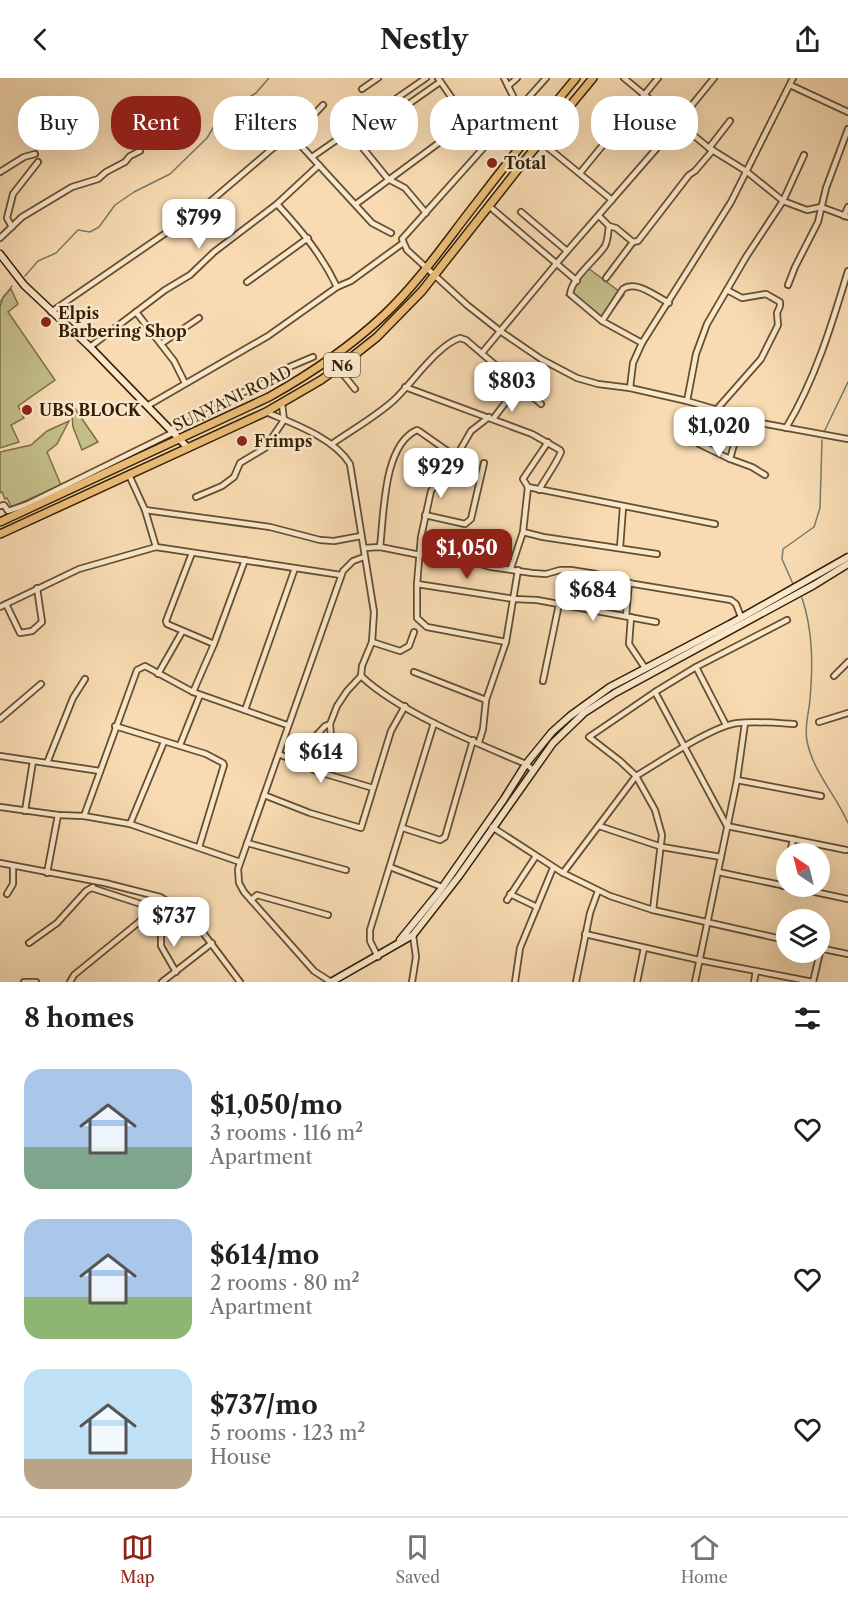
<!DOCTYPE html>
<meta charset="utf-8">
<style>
body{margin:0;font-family:"Libre Caslon Text",serif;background:#f2f2f2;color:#202124;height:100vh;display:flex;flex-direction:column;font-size:22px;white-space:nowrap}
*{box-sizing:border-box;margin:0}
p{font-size:20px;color:#757577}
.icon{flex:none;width:33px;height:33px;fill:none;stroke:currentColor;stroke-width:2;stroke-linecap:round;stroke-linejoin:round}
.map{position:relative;height:904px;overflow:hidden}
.panel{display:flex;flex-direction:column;background:#fff;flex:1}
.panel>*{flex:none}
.guide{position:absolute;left:18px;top:18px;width:813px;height:54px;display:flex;gap:12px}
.needle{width:39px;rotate:325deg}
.controls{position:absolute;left:776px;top:765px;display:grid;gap:12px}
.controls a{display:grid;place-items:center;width:54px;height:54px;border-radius:50%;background:#fff;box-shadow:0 6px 24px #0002;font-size:30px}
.price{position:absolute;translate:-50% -51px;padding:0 14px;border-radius:12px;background:#fff;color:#222;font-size:20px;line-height:39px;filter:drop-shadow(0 2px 3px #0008)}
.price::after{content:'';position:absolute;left:50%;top:36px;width:18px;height:14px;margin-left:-9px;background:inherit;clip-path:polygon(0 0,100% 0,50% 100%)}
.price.active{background:#8f2418;color:#fff}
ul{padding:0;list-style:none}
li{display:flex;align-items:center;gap:18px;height:150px;padding:0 24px}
li span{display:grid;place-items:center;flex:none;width:168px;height:120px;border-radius:18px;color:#555}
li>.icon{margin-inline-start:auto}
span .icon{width:72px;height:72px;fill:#fffc;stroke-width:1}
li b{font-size:26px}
h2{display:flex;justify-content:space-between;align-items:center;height:72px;padding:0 24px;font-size:26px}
.chip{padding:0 21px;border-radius:24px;background:#fff;box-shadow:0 6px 24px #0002;font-size:21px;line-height:54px}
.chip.active{background:#8f2418;color:#fff}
header{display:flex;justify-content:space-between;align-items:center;height:78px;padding:0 24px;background:#fff;font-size:27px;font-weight:800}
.dock{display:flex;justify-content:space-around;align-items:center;height:84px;border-top:2px solid #e0e0e0;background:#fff;font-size:16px;color:#757577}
.dock a{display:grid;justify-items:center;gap:3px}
.dock .active{color:#8f2418}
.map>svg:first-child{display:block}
.green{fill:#c3be88;stroke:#7c6e46;stroke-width:1.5}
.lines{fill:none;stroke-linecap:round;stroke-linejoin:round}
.stream{stroke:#747c6c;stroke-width:1.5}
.street-casing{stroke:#654e2f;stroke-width:8}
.secondary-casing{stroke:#341f03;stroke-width:9}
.primary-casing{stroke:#341f03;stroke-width:10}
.street{stroke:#fae8cd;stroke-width:4.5}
.secondary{stroke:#fae8cd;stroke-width:6}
.primary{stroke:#ecbe79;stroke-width:7}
.poi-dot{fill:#8f2418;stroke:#fae8cd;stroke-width:2}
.labels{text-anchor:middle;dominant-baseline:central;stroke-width:5;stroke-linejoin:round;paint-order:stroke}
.shield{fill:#fae8cd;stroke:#6f5b40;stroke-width:1.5}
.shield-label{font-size:15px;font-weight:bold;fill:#341f03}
.poi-label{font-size:16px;font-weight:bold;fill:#341f03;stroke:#fae8cd;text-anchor:start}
.street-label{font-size:16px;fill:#341f03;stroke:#fae8cd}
</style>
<header><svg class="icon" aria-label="back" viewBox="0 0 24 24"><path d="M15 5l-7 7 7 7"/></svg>Nestly<svg class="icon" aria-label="share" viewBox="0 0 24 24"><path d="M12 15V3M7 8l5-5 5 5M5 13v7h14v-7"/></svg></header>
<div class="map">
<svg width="848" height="904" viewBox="0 0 848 904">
<rect width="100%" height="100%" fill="#f8dbb2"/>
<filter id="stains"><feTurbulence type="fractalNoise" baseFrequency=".00333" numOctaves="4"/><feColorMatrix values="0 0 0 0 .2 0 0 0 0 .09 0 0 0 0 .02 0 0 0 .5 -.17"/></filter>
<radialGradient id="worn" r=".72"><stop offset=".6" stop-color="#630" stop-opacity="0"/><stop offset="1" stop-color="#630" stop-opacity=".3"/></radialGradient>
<!-- green -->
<g class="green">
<path d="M 588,190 L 624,217 L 603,245 L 566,217 Z"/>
<path d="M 11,211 L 18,226 L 8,234 L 55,302 L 18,328 L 24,340 L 11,347 L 19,364 L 0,370 L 0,229 L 3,219 Z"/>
<path d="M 71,325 L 98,364 L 82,372 L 73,349 Z"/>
<path d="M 69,343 L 57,366 L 47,374 L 61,407 L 14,428 L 11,428 L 7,420 L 5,421 L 2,414 L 0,415 L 0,374 L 31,367 L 47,353 Z"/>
</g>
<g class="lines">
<!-- stream -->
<g class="stream">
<path d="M 25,198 L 38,183 L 56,175 L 78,152 L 90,154 L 99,149 L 115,127 L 134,114 L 170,96 L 207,60 L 218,42 L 240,25 L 256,15 L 269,0"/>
<path d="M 0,224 L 12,208"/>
<path d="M 824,354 L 848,304"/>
<path d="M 793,506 L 782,481 L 783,471 L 814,449 L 820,430 L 822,362"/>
<path d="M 802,520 C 813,553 813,587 810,621 C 809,635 804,649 807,663 C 813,694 836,717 848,745"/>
</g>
<defs>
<g id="street">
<path d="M 438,0 L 485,68"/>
<path d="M 504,0 L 519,30"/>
<path d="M 546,0 L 402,161 L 407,172 L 467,227 L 500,253 L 541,281 L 577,300 L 598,306 L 630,310 L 687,323 L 766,346 L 848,361"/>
<path d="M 624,0 L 709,70 L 746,93 L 783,123 L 807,132 L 821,129 L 848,139"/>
<path d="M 790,7 L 848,34"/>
<path d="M 508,8 L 517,0"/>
<path d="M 362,11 L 378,0"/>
<path d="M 367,40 L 375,47 L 383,44 L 440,4"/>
<path d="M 349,53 L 388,101 L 405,110 L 426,135"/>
<path d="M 293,59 L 372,145 L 391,155"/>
<path d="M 541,64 L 612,122"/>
<path d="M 709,70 L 730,43"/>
<path d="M 312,79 L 426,0"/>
<path d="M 0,94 L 24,79 L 35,76"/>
<path d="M 580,95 L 658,0"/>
<path d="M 277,126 C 301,152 322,177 337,209"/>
<path d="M 356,126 L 467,44"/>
<path d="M 489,128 L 577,203"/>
<path d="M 521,134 L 567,173"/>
<path d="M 599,138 L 609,148 C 608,155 608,162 605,168 C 595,183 573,198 570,216 L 602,243 L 642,265"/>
<path d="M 844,138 L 848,129"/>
<path d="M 609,148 L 616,150 L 633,164 L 638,163 L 689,97 L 695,93 L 713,72"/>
<path d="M 12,149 L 7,140 L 13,116 L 38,84"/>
<path d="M 0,160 L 22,139 L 72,109 L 98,101 L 106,94 L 125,84 L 130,78 L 140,73"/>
<path d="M 606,200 L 633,164"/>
<path d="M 247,204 L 308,160"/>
<path d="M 788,207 L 795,189 L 818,144 L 826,110 L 848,51"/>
<path d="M 51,234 L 205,128 L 273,70 L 293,59 L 323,27"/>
<path d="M 136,234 L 174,283 L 185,305"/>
<path d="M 602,243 L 623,211 C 637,202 655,218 669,225"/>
<path d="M 161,266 L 199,240"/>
<path d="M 90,269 L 165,212 L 190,197 L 214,174 L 277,126 L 319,87"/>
<path d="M 482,275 L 556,186 L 657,70 L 714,0"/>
<path d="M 338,290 L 355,311"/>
<path d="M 405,309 L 532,356 L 560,372 L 561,374 C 555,388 546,399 539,412"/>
<path d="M 630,310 L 633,285 L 642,265 L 731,124 L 793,0"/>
<path d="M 687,323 L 696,276 L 707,246 L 746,179 L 783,123 L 804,77"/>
<path d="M 147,328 L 268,258 L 337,209 L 351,203 L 403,165"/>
<path d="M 717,331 L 761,281 L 778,247 L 777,235 L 780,228 L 780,224 L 766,216 L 742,220 L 727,212"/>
<path d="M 266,334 C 294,346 334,360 350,386 L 374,534 L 372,564 L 362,588 L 361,598 L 347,613 L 337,628 L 330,646 L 325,648 L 311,663"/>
<path d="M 489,339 L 471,353 L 456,379 L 431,413 L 421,459 L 417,506 L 417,540 L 427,549 L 506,564"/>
<path d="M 746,340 L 739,349 L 730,381 L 752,389 L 765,397"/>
<path d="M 493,341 L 512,316"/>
<path d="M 786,350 C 815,302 832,246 848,193"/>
<path d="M 171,351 L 206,337 L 234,318 L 261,307 L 287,290 L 313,279"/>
<path d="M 548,364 L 523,401 L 528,409 L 715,446"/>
<path d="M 332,366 C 352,352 375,339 393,323 C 411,307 437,267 460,260 L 466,262 L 541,326"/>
<path d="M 699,366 L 730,381"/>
<path d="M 129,397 L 145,432 L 156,469"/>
<path d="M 196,419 L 222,408 L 234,399 L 240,385 L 265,370 L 284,342 L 282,326"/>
<path d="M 0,428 L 4,427 L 8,433 L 28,426 L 174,354"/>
<path d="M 145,432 L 270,449 L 320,462 L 334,463 L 361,458"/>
<path d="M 425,437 L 465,446 L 471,441 L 484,385"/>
<path d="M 523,454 L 543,459 L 657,476"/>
<path d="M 380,469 C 384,436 383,367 417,352 L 419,353 L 456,379"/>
<path d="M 364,470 L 380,469 L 420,477 L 460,480 L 491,489 L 532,495 L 546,496 L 560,492 L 571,492 L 596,496 L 634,506 L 731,522 L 736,526 L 741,539"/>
<path d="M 620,470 L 623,429"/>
<path d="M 192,475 L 166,543 L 167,546 L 214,566"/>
<path d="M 511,490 L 523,454 L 528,409"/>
<path d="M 417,506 L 514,521 L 537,522 L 656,544"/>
<path d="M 6,526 L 20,555 L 32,553 L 42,544 L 37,510"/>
<path d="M 0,529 L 79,491 L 156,469 L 341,497"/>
<path d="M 626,538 L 629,505"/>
<path d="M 631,539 L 629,566 L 645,590"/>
<path d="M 372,564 L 400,573 L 409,568 L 414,554"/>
<path d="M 696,589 L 726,647"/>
<path d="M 414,594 L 486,622"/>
<path d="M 158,596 L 182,554"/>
<path d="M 361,598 C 399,634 476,665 526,686 L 533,692"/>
<path d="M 834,598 L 848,584"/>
<path d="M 543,603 L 559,526"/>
<path d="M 193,614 L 214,566 L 245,482"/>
<path d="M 655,614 L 727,748 L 846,772"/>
<path d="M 245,632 L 295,490"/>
<path d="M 0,641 L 41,606"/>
<path d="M 819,644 L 848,635"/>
<path d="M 330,646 L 331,659 L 344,663 L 348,662"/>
<path d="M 115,648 L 206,676 L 223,685 L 224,687 L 199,769"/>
<path d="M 479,664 L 483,651 L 486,622 L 506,564 L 518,492"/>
<path d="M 180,667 L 200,617"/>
<path d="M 279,676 L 319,694 L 373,710"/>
<path d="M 0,678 L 100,693"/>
<path d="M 47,685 L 73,620 L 85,601"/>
<path d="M 737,702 L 821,718"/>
<path d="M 264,717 L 310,735 L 361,750 L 391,653 L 405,628"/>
<path d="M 0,729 L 58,737 L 84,738 L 130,746 L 240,784"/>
<path d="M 25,733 L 33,683"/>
<path d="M 84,738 L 137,592 L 145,588 L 193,614 L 287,647"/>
<path d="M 130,746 L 164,664"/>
<path d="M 599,748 L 662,769 L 721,779"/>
<path d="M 492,749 L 563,795 L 610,818 L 653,832 L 786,862"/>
<path d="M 403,750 L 440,762 L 445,759 L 473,662"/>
<path d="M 247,765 L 346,792"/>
<path d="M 790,776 L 793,761"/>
<path d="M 0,785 L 105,805 L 160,819 L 179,830 L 195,844 L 240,904"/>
<path d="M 390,789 L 442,809"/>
<path d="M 718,794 L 786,808"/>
<path d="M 47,795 L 58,737"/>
<path d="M 563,795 L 636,698 L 620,683 L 589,659 L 655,614 L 696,589 L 787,542"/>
<path d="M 783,808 L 786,794"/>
<path d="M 787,808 L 848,821"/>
<path d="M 92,810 L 144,827 L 161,849 L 161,868 L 176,894"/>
<path d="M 7,816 L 13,806 L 13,788"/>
<path d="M 510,816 L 537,829"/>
<path d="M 251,822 L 257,817 L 328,837"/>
<path d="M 507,822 L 536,778"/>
<path d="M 653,832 L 662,757 L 655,732 L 636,698 C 660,684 712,648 738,645 C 756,643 776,645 794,646"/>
<path d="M 585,856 L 699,882 L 813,904"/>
<path d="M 29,865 L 57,845 L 86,813 L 93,809"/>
<path d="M 819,870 L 848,876"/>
<path d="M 378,879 L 370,863 L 370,852 L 434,645"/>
<path d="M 24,904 L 36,904"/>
<path d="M 70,904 L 74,897 L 139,844 L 160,819"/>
<path d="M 162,904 L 212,865"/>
<path d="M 331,904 L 314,893 L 244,814 L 239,805 L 238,791 L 343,493 L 353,483 L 364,479"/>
<path d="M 412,904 L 416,879 L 413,857"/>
<path d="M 515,904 L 520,870 L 553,790"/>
<path d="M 576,904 L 590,835 L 598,813"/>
<path d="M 637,904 L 644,870"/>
<path d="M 695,904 L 737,702 L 745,645"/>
<path d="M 754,904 L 756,893"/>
<path d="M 813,904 L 821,870"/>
</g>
<g id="secondary">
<path d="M 0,176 L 24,207 L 90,269 L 188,370"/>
<path d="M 400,862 L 439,814 L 504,721 L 526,686 L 552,654 L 570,638 L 610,609 L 730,546 L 848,479"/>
<path d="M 331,904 L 413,857 L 459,798 L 553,665 L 584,635 L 615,615 L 814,507 L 848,486"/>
</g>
<g id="primary">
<path d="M 0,444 L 269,319 C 310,296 350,269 384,237 C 418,205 445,165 474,128 C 507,85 541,42 576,0"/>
<path d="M 0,456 L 266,334 L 321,302 L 338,290 L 377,259 L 422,213 L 526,81 L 593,0"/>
</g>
</defs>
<!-- street casing -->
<use href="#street" class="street-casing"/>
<!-- secondary casing -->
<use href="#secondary" class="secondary-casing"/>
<!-- primary casing -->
<use href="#primary" class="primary-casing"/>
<!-- street -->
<use href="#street" class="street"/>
<!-- secondary -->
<use href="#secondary" class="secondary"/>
<!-- primary -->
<use href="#primary" class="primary"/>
</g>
<!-- markers -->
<g class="poi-dot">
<circle cx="492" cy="85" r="6"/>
<circle cx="46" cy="244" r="6"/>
<circle cx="27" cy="332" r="6"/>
<circle cx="242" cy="363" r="6"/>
</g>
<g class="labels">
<!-- shield labels -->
<rect class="shield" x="324" y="275" width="36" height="24" rx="4.5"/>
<g class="shield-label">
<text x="342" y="287">N6</text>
</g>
<!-- poi labels -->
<g class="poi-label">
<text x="504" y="85">Total</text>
<text x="58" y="235">Elpis<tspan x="58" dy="18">Barbering Shop</tspan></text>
<text x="39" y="332">UBS BLOCK</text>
<text x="254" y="363">Frimps</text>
</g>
<!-- street labels -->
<g class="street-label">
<text transform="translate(232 320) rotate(-26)">SUNYANI ROAD</text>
</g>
</g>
<rect width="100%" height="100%" filter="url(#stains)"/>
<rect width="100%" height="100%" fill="url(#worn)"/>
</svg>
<div class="controls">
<a><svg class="needle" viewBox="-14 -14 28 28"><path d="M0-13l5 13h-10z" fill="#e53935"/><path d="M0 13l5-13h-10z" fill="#757577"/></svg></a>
<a><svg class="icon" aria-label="layers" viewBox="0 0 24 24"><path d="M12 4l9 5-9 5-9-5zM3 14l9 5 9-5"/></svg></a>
</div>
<b class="price" style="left:199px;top:172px">$799</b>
<b class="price" style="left:512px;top:335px">$803</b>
<b class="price" style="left:719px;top:380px">$1,020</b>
<b class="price" style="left:441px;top:421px">$929</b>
<b class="price active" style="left:467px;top:502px">$1,050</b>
<b class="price" style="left:593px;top:544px">$684</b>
<b class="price" style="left:321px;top:706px">$614</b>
<b class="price" style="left:174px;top:870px">$737</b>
<div class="guide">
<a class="chip">Buy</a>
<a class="chip active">Rent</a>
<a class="chip">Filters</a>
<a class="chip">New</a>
<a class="chip">Apartment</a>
<a class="chip">House</a>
</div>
</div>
<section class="panel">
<h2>8 homes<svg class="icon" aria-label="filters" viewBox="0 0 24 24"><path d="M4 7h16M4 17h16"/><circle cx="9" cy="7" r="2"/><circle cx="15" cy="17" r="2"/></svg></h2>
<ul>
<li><span style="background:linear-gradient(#a9c7e8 65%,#7fa58c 0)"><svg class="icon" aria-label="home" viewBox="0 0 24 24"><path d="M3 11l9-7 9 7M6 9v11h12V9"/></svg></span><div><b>$1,050/mo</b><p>3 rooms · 116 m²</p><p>Apartment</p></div><svg class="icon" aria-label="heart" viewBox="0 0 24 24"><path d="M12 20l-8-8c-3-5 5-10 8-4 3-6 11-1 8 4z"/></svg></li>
<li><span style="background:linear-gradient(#a9c7e8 65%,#8fb573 0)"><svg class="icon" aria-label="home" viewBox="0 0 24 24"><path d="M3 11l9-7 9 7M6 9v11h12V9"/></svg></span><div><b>$614/mo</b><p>2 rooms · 80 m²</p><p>Apartment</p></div><svg class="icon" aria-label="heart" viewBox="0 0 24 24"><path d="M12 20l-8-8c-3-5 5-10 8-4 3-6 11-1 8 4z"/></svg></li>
<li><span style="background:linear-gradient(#bfe0f5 75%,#b9a48a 0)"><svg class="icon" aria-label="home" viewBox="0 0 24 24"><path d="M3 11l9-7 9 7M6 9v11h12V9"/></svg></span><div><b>$737/mo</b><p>5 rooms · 123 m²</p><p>House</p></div><svg class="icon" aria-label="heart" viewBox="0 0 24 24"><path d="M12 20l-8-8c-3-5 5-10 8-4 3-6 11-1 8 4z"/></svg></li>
</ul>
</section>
<nav class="dock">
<a class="active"><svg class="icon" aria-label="map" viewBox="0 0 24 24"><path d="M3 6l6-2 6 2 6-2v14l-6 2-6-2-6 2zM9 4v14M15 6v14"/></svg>Map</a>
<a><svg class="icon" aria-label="saved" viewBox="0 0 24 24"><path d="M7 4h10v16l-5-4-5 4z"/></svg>Saved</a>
<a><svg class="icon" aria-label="home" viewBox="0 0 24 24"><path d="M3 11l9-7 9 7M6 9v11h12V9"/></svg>Home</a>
</nav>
